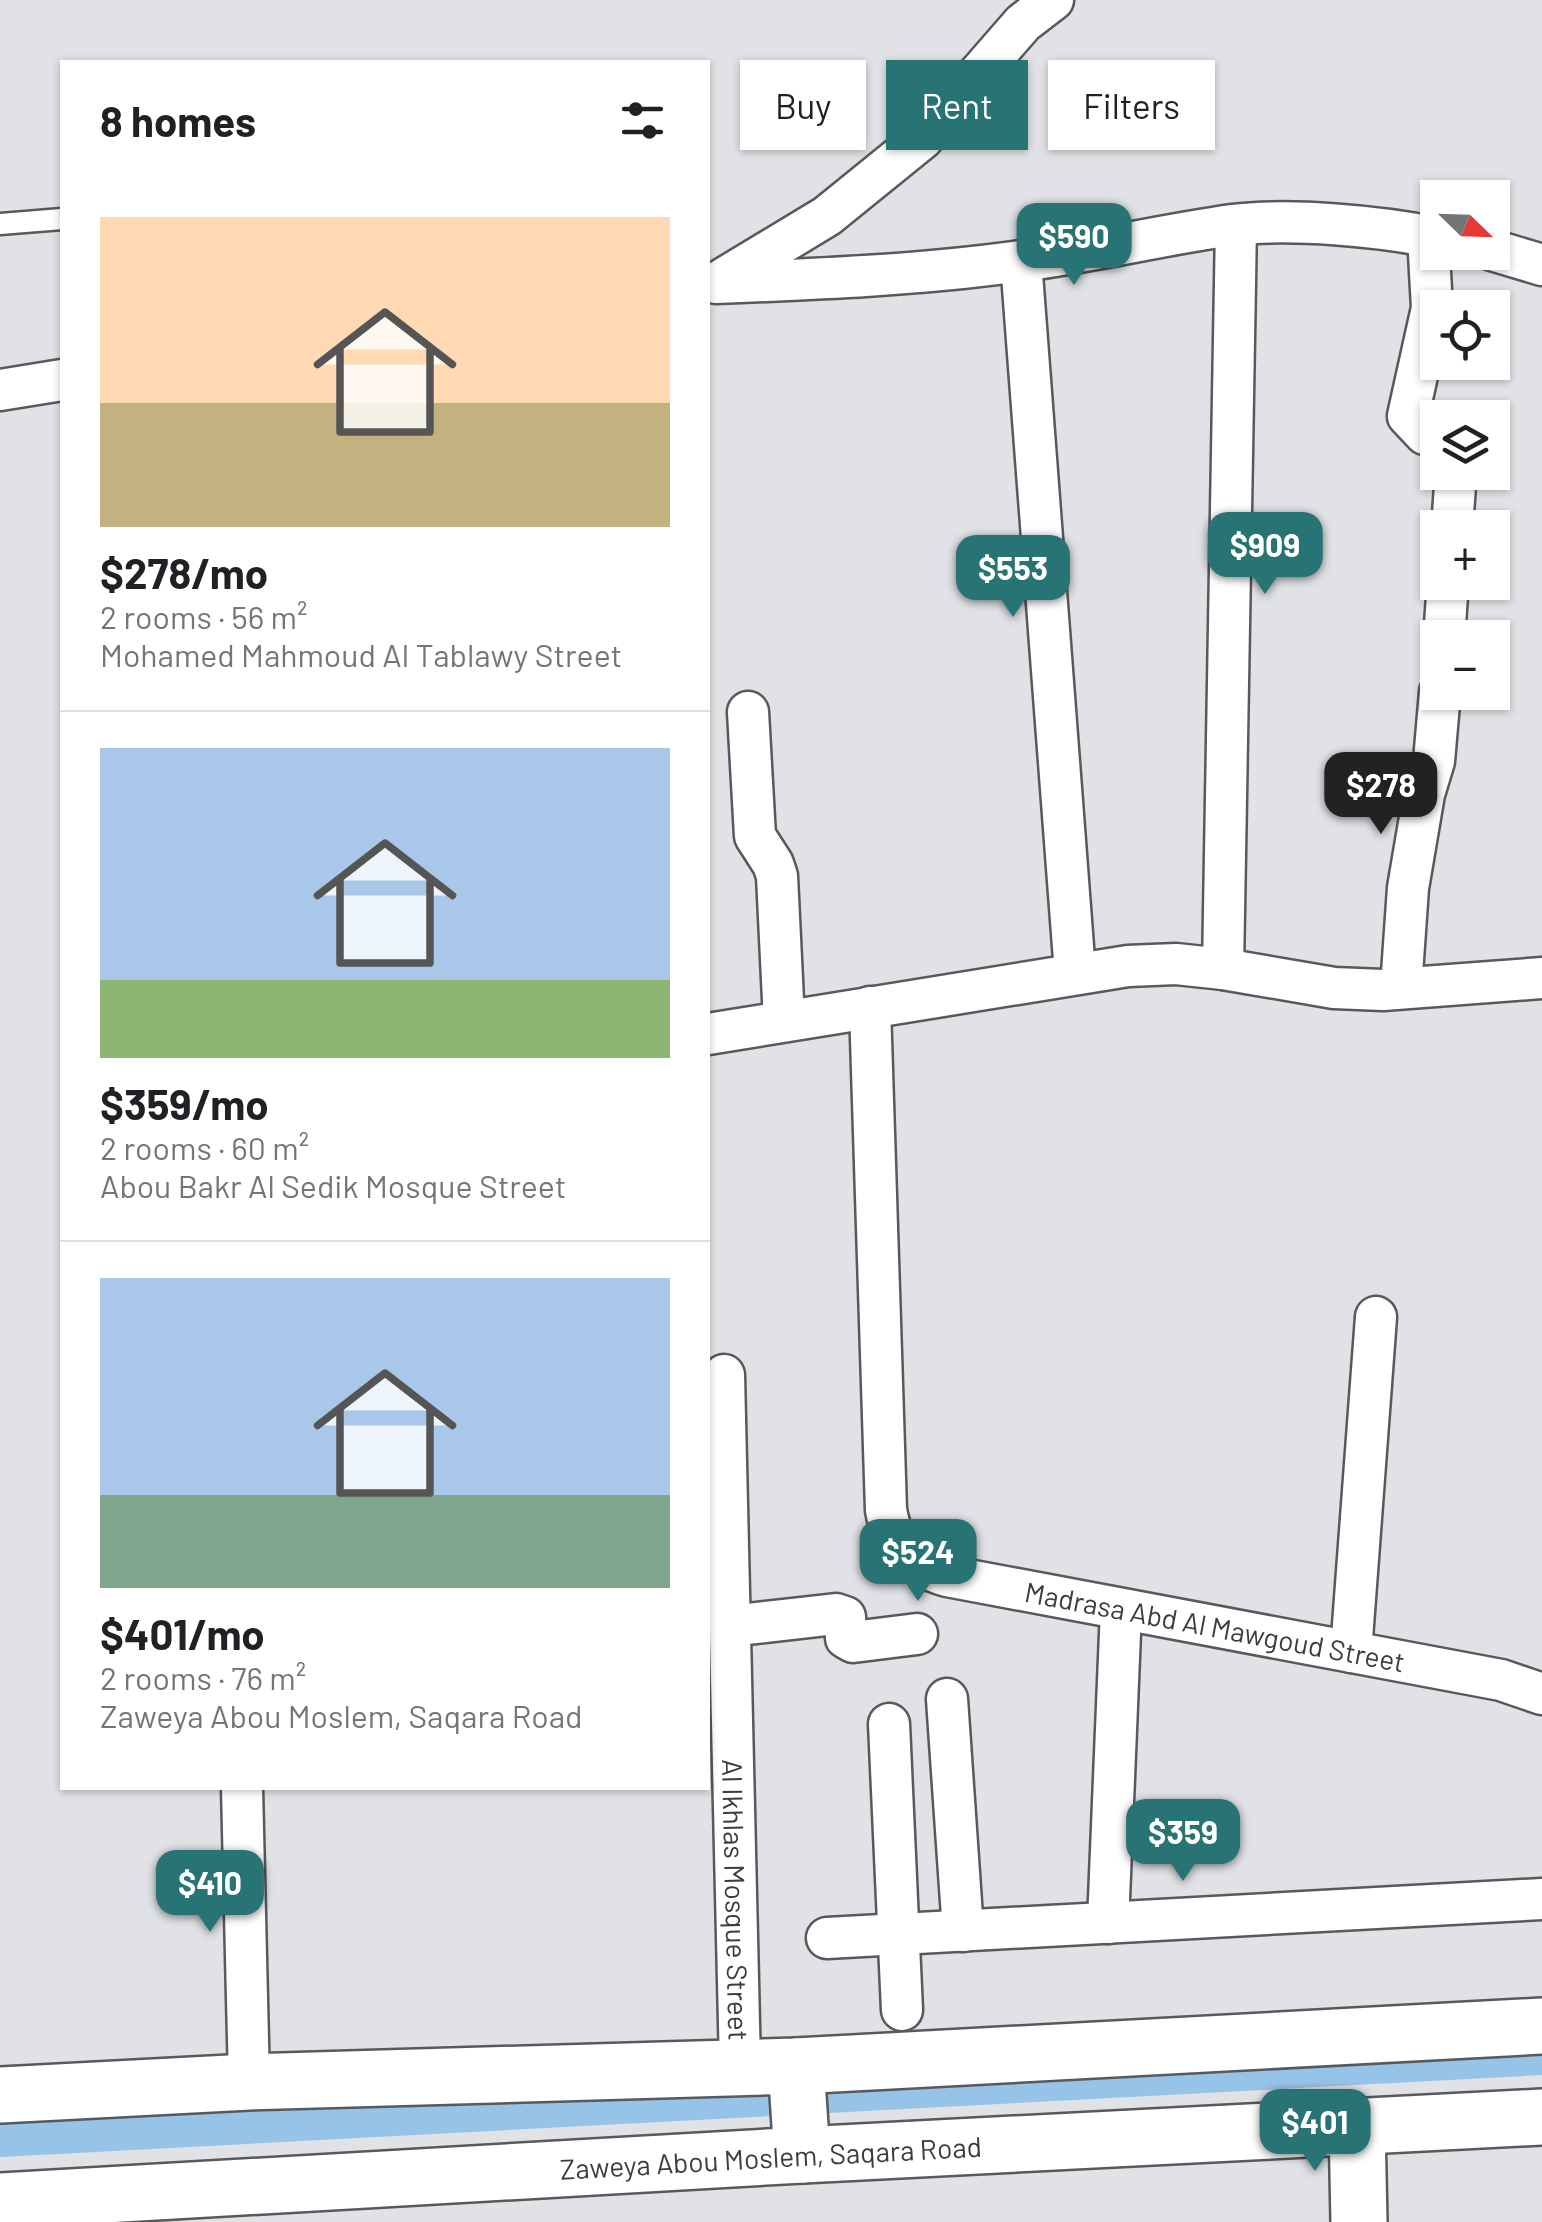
<!DOCTYPE html>
<meta charset="utf-8">
<style>
body{margin:0;font-family:Barlow,sans-serif;background:#f6f6f6;color:#202124;height:100vh;display:flex;flex-direction:column;font-size:38px;white-space:nowrap}
*{box-sizing:border-box;margin:0}
p{font-size:32px;color:#757577}
.icon{flex:none;width:55px;height:55px;fill:none;stroke:currentColor;stroke-width:2;stroke-linecap:round;stroke-linejoin:round}
.map{position:relative;flex:1;overflow:hidden}
.side{position:absolute;left:60px;top:60px;width:650px;height:1730px;display:flex;flex-direction:column;background:#fff;border-radius:0px;box-shadow:0 2px 8px #0004}
.side>*{flex:none}
.hud{position:absolute;left:740px;top:60px;width:650px;height:90px;display:flex;gap:20px}
.needle{width:65px;rotate:113deg}
.buttons{position:absolute;left:1420px;top:180px;display:grid;gap:20px}
.buttons a{display:grid;place-items:center;width:90px;height:90px;border-radius:0px;background:#fff;box-shadow:0 2px 8px #0004;font-size:50px}
.price{position:absolute;translate:-50% -85px;padding:0 22px;border-radius:20px;background:#287373;color:#fff;font-size:32px;line-height:65px;filter:drop-shadow(0 2px 5px #0008)}
.price::after{content:'';position:absolute;left:50%;top:60px;width:30px;height:22px;margin-left:-15px;background:inherit;clip-path:polygon(0 0,100% 0,50% 100%)}
.price.active{background:#222;color:#fff}
ul{padding:0;list-style:none}
li{display:grid;align-content:center;gap:20px;height:530px;padding:0 40px}
li+li{border-top:2px solid #e0e0e0}
li span{display:grid;place-items:center;height:310px;border-radius:0px;color:#555}
li>.icon{margin-inline-start:auto}
span .icon{width:180px;height:180px;fill:#fffc;stroke-width:1}
li b{font-size:42px}
h2{display:flex;justify-content:space-between;align-items:center;height:120px;padding:0 40px;font-size:42px}
.tag{padding:0 35px;border-radius:0px;background:#fff;box-shadow:0 2px 8px #0004;font-size:35px;line-height:90px}
.tag.active{background:#287373;color:#fff}
.map>svg:first-child{display:block}
.lines{fill:none;stroke-linecap:round;stroke-linejoin:round}
.canal{stroke:#96c3e8;stroke-width:38}
.lane-casing{stroke:#58595c;stroke-width:25}
.street-casing{stroke:#58595c;stroke-width:45}
.secondary-casing{stroke:#58595c;stroke-width:60}
.lane{stroke:#fff;stroke-width:20}
.street{stroke:#fff;stroke-width:40}
.secondary{stroke:#fff;stroke-width:55}
.labels{text-anchor:middle;dominant-baseline:central;stroke-width:8;stroke-linejoin:round;paint-order:stroke}
.street-label{font-size:28px;fill:#3c3c3e;stroke:#fff}
</style>
<div class="map">
<svg width="1542" height="2222" viewBox="0 0 1542 2222">
<rect width="100%" height="100%" fill="#e0e2e5"/>
<g class="lines">
<!-- canal -->
<path class="canal" d="M 0,2138 L 1542,2056"/>
<defs>
<path id="lane" d="M 0,224 L 62,219"/>
<g id="street">
<path d="M 1428,236 L 1432,308 L 1408,416 L 1425,434 L 1438,437"/>
<path d="M 1492,250 L 1542,265"/>
<path d="M 1021,261 L 1075,973"/>
<path d="M 721,280 L 827,216 L 922,139 L 1023,23 L 1053,0"/>
<path d="M 716,283 C 818,279 920,275 1021,261 C 1091,252 1161,235 1232,225 C 1291,218 1379,226 1438,238"/>
<path d="M 0,390 L 62,380"/>
<path d="M 1452,528 L 1456,472"/>
<path d="M 1444,638 L 1448,582"/>
<path d="M 748,712 L 755,836 L 773,864 L 777,876 L 784,1021"/>
<path d="M 1223,969 L 1236,225"/>
<path d="M 1401,988 L 1408,888 L 1424,794 L 1434,761 L 1440,692"/>
<path id="s1" d="M 870,1007 L 886,1510 C 893,1549 910,1565 947,1576 L 1501,1680 L 1542,1694"/>
<path d="M 708,1034 L 1128,966 L 1176,964 L 1223,969 L 1334,988 L 1383,990 L 1542,978"/>
<path id="s2" d="M 724,1375 L 740,2067"/>
<path d="M 730,1626 L 836,1614 L 845,1617 L 846,1638 L 853,1642 L 917,1634"/>
<path d="M 1351,1652 L 1376,1317"/>
<path d="M 947,1699 L 963,1931"/>
<path d="M 889,1724 L 902,2010"/>
<path d="M 242,1788 L 249,2082"/>
<path d="M 1108,1923 L 1121,1609"/>
<path d="M 827,1938 L 1542,1899"/>
</g>
<g id="secondary">
<path d="M 796,2066 L 802,2155"/>
<path d="M 0,2095 L 249,2082 L 796,2066 L 1542,2026"/>
<path d="M 1357,2125 L 1359,2222"/>
<path id="s3" d="M 0,2201 L 802,2155 L 1542,2117"/>
</g>
</defs>
<!-- lane casing -->
<use href="#lane" class="lane-casing"/>
<!-- street casing -->
<use href="#street" class="street-casing"/>
<!-- secondary casing -->
<use href="#secondary" class="secondary-casing"/>
<!-- lane -->
<use href="#lane" class="lane"/>
<!-- street -->
<use href="#street" class="street"/>
<!-- secondary -->
<use href="#secondary" class="secondary"/>
</g>
<g class="labels">
<!-- street labels -->
<g class="street-label">
<text stroke="none"><textPath href="#s1" startOffset="872">Madrasa Abd Al Mawgoud Street</textPath></text>
<text stroke="none"><textPath href="#s2" startOffset="525">Al Ikhlas Mosque Street</textPath></text>
<text stroke="none"><textPath href="#s3" startOffset="772">Zaweya Abou Moslem, Saqara Road</textPath></text>
</g>
</g>
</svg>
<div class="buttons">
<a><svg class="needle" viewBox="-14 -14 28 28"><path d="M0-13l5 13h-10z" fill="#e53935"/><path d="M0 13l5-13h-10z" fill="#757577"/></svg></a>
<a><svg class="icon" aria-label="locate" viewBox="0 0 24 24"><circle cx="12" cy="12" r="6"/><path d="M12 2v4M12 18v4M2 12h4M18 12h4"/></svg></a>
<a><svg class="icon" aria-label="layers" viewBox="0 0 24 24"><path d="M12 4l9 5-9 5-9-5zM3 14l9 5 9-5"/></svg></a>
<a>+</a>
<a>−</a>
</div>
<b class="price" style="left:1074px;top:288px">$590</b>
<b class="price" style="left:1265px;top:597px">$909</b>
<b class="price" style="left:1013px;top:620px">$553</b>
<b class="price active" style="left:1381px;top:837px">$278</b>
<b class="price" style="left:918px;top:1604px">$524</b>
<b class="price" style="left:1183px;top:1884px">$359</b>
<b class="price" style="left:210px;top:1935px">$410</b>
<b class="price" style="left:1315px;top:2174px">$401</b>
<div class="hud">
<a class="tag">Buy</a>
<a class="tag active">Rent</a>
<a class="tag">Filters</a>
</div>
<section class="side">
<h2>8 homes<svg class="icon" aria-label="filters" viewBox="0 0 24 24"><path d="M4 7h16M4 17h16"/><circle cx="9" cy="7" r="2"/><circle cx="15" cy="17" r="2"/></svg></h2>
<ul>
<li><span style="background:linear-gradient(#ffd9b3 60%,#c2b280 0)"><svg class="icon" aria-label="home" viewBox="0 0 24 24"><path d="M3 11l9-7 9 7M6 9v11h12V9"/></svg></span><div><b>$278/mo</b><p>2 rooms · 56 m²</p><p>Mohamed Mahmoud Al Tablawy Street</p></div></li>
<li><span style="background:linear-gradient(#a9c7e8 75%,#8fb573 0)"><svg class="icon" aria-label="home" viewBox="0 0 24 24"><path d="M3 11l9-7 9 7M6 9v11h12V9"/></svg></span><div><b>$359/mo</b><p>2 rooms · 60 m²</p><p>Abou Bakr Al Sedik Mosque Street</p></div></li>
<li><span style="background:linear-gradient(#a9c7e8 70%,#7fa58c 0)"><svg class="icon" aria-label="home" viewBox="0 0 24 24"><path d="M3 11l9-7 9 7M6 9v11h12V9"/></svg></span><div><b>$401/mo</b><p>2 rooms · 76 m²</p><p>Zaweya Abou Moslem, Saqara Road</p></div></li>
</ul>
</section>
</div>
